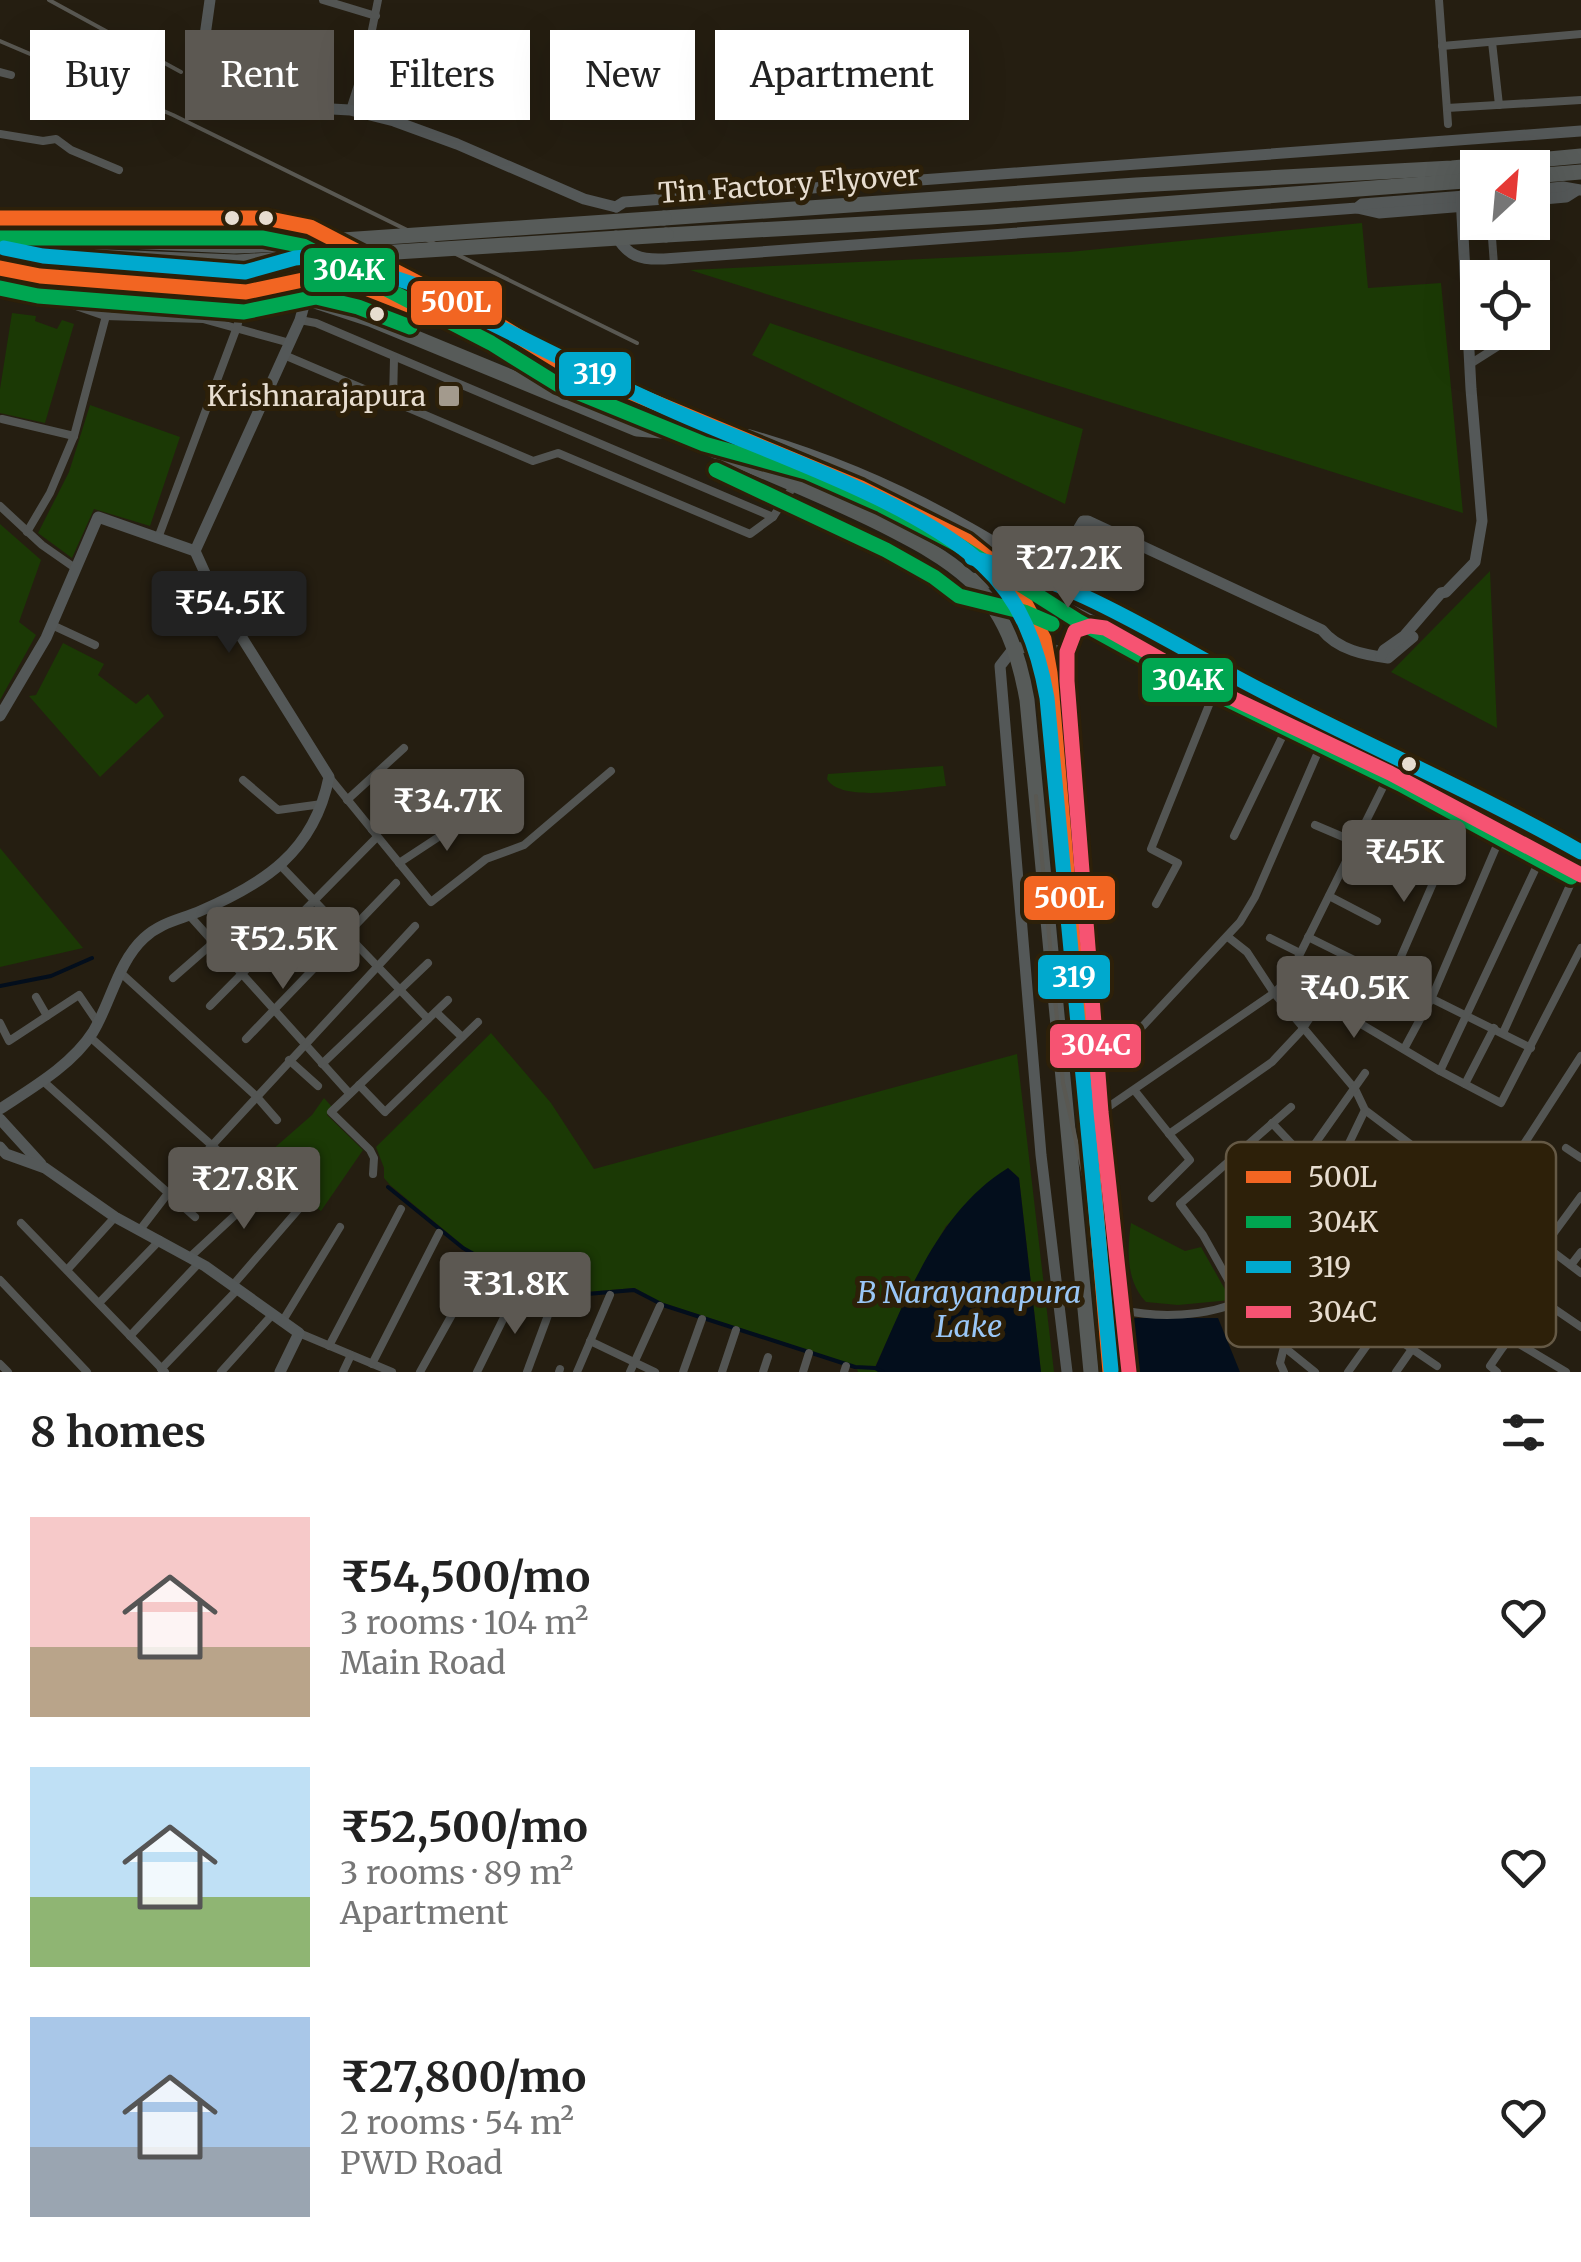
<!DOCTYPE html>
<meta charset="utf-8">
<style>
body{margin:0;font-family:Merriweather,serif;background:#f6f6f6;color:#222;height:100vh;display:flex;flex-direction:column;font-size:38px;white-space:nowrap}
*{box-sizing:border-box;margin:0}
p{font-size:32px;color:#767676}
.icon{flex:none;width:55px;height:55px;fill:none;stroke:currentColor;stroke-width:2;stroke-linecap:round;stroke-linejoin:round}
.map{position:relative;height:1372px;overflow:hidden}
.side{display:flex;flex-direction:column;background:#fff;flex:1}
.side>*{flex:none}
.top-card{position:absolute;left:30px;top:30px;width:1000px;height:90px;display:flex;gap:20px}
.needle{width:65px;rotate:26deg}
.tools{position:absolute;left:1460px;top:150px;display:grid;gap:20px}
.tools a{display:grid;place-items:center;width:90px;height:90px;border-radius:0px;background:#fff;box-shadow:0 10px 40px #0002;font-size:50px}
.price{position:absolute;translate:-50% -85px;padding:0 22px;border-radius:10px;background:#5c5852;color:#fff;font-size:32px;line-height:65px;filter:drop-shadow(0 2px 5px #0008)}
.price::after{content:'';position:absolute;left:50%;top:60px;width:30px;height:22px;margin-left:-15px;background:inherit;clip-path:polygon(0 0,100% 0,50% 100%)}
.price.current{background:#222;color:#fff}
ul{padding:0;list-style:none}
li{display:flex;align-items:center;gap:30px;height:250px;padding:0 30px}
li span{display:grid;place-items:center;flex:none;width:280px;height:200px;border-radius:0px;color:#555}
li>.icon{margin-inline-start:auto}
span .icon{width:120px;height:120px;fill:#fffc;stroke-width:1}
li b{font-size:42px}
h2{display:flex;justify-content:space-between;align-items:center;height:120px;padding:0 30px;font-size:42px}
.chip{padding:0 35px;border-radius:0px;background:#fff;box-shadow:0 10px 40px #0002;font-size:35px;line-height:90px}
.chip.current{background:#5c5852;color:#fff}
.map>svg:first-child{display:block}
.green{fill:#1b3905}
.water{fill:#030e1c}
.lines{fill:none;stroke-linecap:round;stroke-linejoin:round}
.stream{stroke:#030e1c;stroke-width:4}
.secondary-tunnel{stroke:#423b2e;stroke-width:11;stroke-dasharray:11 5.5;stroke-linecap:butt}
.street{stroke:#535553;stroke-width:8}
.secondary{stroke:#545858;stroke-width:11}
.primary{stroke:#5b5f5f;stroke-width:12}
.highway{stroke:#575b59;stroke-width:15}
.rail{stroke:#595852;stroke-width:4}
.highway-bridge{stroke:#575b59;stroke-width:15}
.bus-1-casing{stroke:#2d2009;stroke-width:22}
.bus-2-casing{stroke:#2d2009;stroke-width:22}
.bus-3-casing{stroke:#2d2009;stroke-width:22}
.bus-4-casing{stroke:#2d2009;stroke-width:22}
.bus-1{stroke:#f26522;stroke-width:15}
.bus-2{stroke:#00a651;stroke-width:15}
.bus-3{stroke:#00a9ce;stroke-width:15}
.bus-4{stroke:#f65372;stroke-width:15}
.bus-dot{fill:#e7ddd0;stroke:#2d2009;stroke-width:4}
.poi-dot{fill:#a39a8d;stroke:#2d2009;stroke-width:4}
.labels{text-anchor:middle;dominant-baseline:central;stroke-width:10;stroke-linejoin:round;paint-order:stroke}
.street-label{font-size:28px;fill:#e7ddd0;stroke:#2d2009}
.poi-label{font-size:28px;fill:#e7ddd0;stroke:#2d2009;text-anchor:end}
.water-label{font-size:30px;font-style:italic;fill:#9ac7f7;stroke:#2d2009}
.key{fill:#2d2009;stroke:#655945;stroke-width:2.5}
.key-label{font-size:28px;fill:#e7ddd0}
.line-badge{stroke:#2d2009;stroke-width:4}
.badge-label{font-size:28px;text-anchor:middle;font-weight:bold;fill:#fff}
</style>
<div class="map">
<svg width="1581" height="1372" viewBox="0 0 1581 1372">
<rect width="100%" height="100%" fill="#251e11"/>
<!-- green -->
<g class="green">
<path d="M 1362,223 L 1368,288 L 1441,283 L 1463,513 L 690,270 L 1069,252 Z"/>
<path d="M 12,313 L 36,316 L 35,321 L 57,329 L 62,320 L 74,324 L 45,423 L 0,413 L 0,389 Z"/>
<path d="M 770,323 L 1083,429 L 1065,504 L 752,355 Z"/>
<path d="M 90,405 L 180,437 L 150,526 L 94,509 L 72,558 L 38,533 L 69,472 Z"/>
<path d="M 0,524 L 41,560 L 19,622 L 36,635 L 0,700 Z"/>
<path d="M 1490,571 L 1497,728 L 1391,672 Z"/>
<path d="M 63,643 L 104,664 L 98,675 L 136,704 L 148,694 L 164,716 L 100,777 L 29,696 L 36,695 Z"/>
<path d="M 943,766 L 946,786 C 918,788 841,804 827,779 L 828,774 Z"/>
<path d="M 0,848 L 83,948 L 0,967 Z"/>
<path d="M 491,1033 L 551,1103 L 594,1169 L 1017,1054 L 1054,1372 L 1041,1372 L 1019,1178 L 1008,1168 L 946,1226 L 915,1280 L 875,1367 L 878,1372 L 858,1372 L 856,1366 L 657,1301 L 635,1288 L 586,1292 L 574,1302 L 467,1249 L 390,1185 L 384,1178 L 384,1168 L 376,1147 Z"/>
<path d="M 324,1098 L 332,1107 L 327,1115 L 363,1150 L 321,1211 L 278,1178 L 264,1157 L 312,1115 Z"/>
<path d="M 1131,1223 L 1185,1251 L 1201,1247 L 1231,1300 L 1178,1305 L 1146,1302 C 1126,1281 1127,1250 1131,1223 Z"/>
</g>
<!-- water -->
<g class="water">
<path d="M 1008,1168 L 1019,1178 L 1041,1372 L 878,1372 L 875,1368 C 907,1296 938,1211 1008,1168 Z"/>
<path d="M 1127,1318 L 1218,1318 L 1240,1372 L 1134,1372 Z"/>
</g>
<g class="lines">
<!-- stream -->
<g class="stream">
<path d="M 0,986 L 51,976 L 92,958"/>
<path d="M 388,1187 L 463,1248 L 511,1275 L 577,1304 L 587,1294 L 634,1290 L 663,1305 L 855,1367 L 875,1368 L 883,1372"/>
</g>
<!-- secondary-tunnel -->
<path class="secondary-tunnel" d="M 1061,561 L 1076,533"/>
<!-- street -->
<g class="street">
<path d="M 323,0 L 376,16"/>
<path d="M 1439,0 L 1448,124"/>
<path d="M 1492,42 L 1499,105"/>
<path d="M 1442,46 L 1581,34"/>
<path d="M 366,60 L 392,66 L 415,50 L 448,53 L 461,48"/>
<path d="M 0,72 L 11,75"/>
<path d="M 1447,108 L 1581,100"/>
<path d="M 350,110 L 366,60 L 378,0"/>
<path d="M 0,134 L 43,141 L 56,139 L 71,150 L 119,170"/>
<path d="M 1464,216 L 1492,238 L 1495,278"/>
<path d="M 9,283 L 105,316 L 203,319 L 290,343"/>
<path d="M 300,320 L 316,323 L 773,517 L 795,484"/>
<path d="M 284,355 L 533,461 L 558,453 L 750,534 L 773,517"/>
<path d="M 1470,364 L 1500,345 L 1499,332"/>
<path d="M 393,401 L 394,358"/>
<path d="M 2,419 L 74,436"/>
<path d="M 0,506 L 42,545 L 75,568"/>
<path d="M 27,532 L 50,493 L 74,436 L 115,282"/>
<path d="M 158,538 L 237,327 L 246,293"/>
<path d="M 52,625 L 95,645"/>
<path d="M 329,777 L 431,902 L 486,859 L 524,845 L 611,771"/>
<path d="M 243,780 L 278,810 L 322,804"/>
<path d="M 347,800 L 404,748"/>
<path d="M 1315,825 L 1355,842"/>
<path d="M 372,830 L 431,780"/>
<path d="M 1234,836 L 1288,725"/>
<path d="M 399,863 L 475,813"/>
<path d="M 281,866 L 428,1019"/>
<path d="M 1329,896 L 1377,921"/>
<path d="M 1156,904 L 1178,863 L 1151,849 L 1215,690"/>
<path d="M 189,915 L 349,1093"/>
<path d="M 1228,937 L 1247,952 L 1274,993 L 1355,1089 L 1365,1110 L 1581,1273"/>
<path d="M 1308,937 L 1531,1048"/>
<path d="M 1270,938 L 1300,953"/>
<path d="M 121,973 L 256,1096 L 277,1120"/>
<path d="M 173,978 L 213,943"/>
<path d="M 1287,980 L 1440,1071 L 1501,1103 L 1581,948"/>
<path d="M 36,997 L 47,1016"/>
<path d="M 210,1006 L 377,837"/>
<path d="M 436,1012 L 462,1037"/>
<path d="M 1376,1014 L 1464,812"/>
<path d="M 0,1023 L 9,1041 L 79,995 L 98,1023"/>
<path d="M 1503,1033 L 1576,872"/>
<path d="M 90,1037 L 243,1173"/>
<path d="M 246,1039 L 396,883"/>
<path d="M 1096,1048 L 1141,1028 L 1240,922 L 1255,897 L 1322,743"/>
<path d="M 1404,1049 L 1432,997 L 1503,831"/>
<path d="M 289,1060 L 318,1086"/>
<path d="M 322,1064 L 428,963"/>
<path d="M 1440,1071 L 1543,853"/>
<path d="M 43,1081 L 195,1217"/>
<path d="M 1465,1084 L 1494,1028"/>
<path d="M 359,1085 L 385,1112 L 478,1022"/>
<path d="M 1135,1091 L 1190,1160 L 1152,1198"/>
<path d="M 1291,1107 L 1180,1204 L 1203,1235 L 1240,1301 L 1284,1347 L 1315,1372"/>
<path d="M 1101,1112 L 1274,993 L 1287,980 L 1390,773"/>
<path d="M 1272,1123 L 1305,1158"/>
<path d="M 1169,1134 L 1272,1062 L 1301,1031 L 1322,1000"/>
<path d="M 1524,1144 L 1581,1056"/>
<path d="M 1566,1148 L 1581,1158"/>
<path d="M 1302,1161 L 1326,1187 L 1341,1194"/>
<path d="M 1503,1166 L 1536,1191 L 1535,1199 L 1517,1223"/>
<path d="M 373,1174 L 374,1158 L 370,1150 L 331,1112 L 448,1000"/>
<path d="M 1274,1189 L 1312,1231"/>
<path d="M 1340,1205 L 1418,1258 L 1437,1229 L 1581,1327"/>
<path d="M 21,1223 L 165,1372"/>
<path d="M 139,1231 L 169,1192 L 415,926"/>
<path d="M 1545,1245 L 1581,1196"/>
<path d="M 1290,1253 L 1254,1205 L 1305,1158 L 1365,1073"/>
<path d="M 190,1257 L 273,1180"/>
<path d="M 1418,1258 L 1406,1276 L 1503,1347 L 1540,1300"/>
<path d="M 1571,1265 L 1581,1252"/>
<path d="M 67,1270 L 115,1217"/>
<path d="M 0,1280 L 87,1372"/>
<path d="M 233,1285 L 304,1203"/>
<path d="M 99,1303 L 160,1240"/>
<path d="M 1122,1310 C 1157,1318 1207,1317 1240,1301 L 1340,1205 L 1341,1178 L 1338,1166 L 1365,1110"/>
<path d="M 282,1322 L 340,1227"/>
<path d="M 1380,1327 L 1416,1283"/>
<path d="M 1267,1328 L 1336,1261 C 1359,1262 1365,1249 1377,1231"/>
<path d="M 299,1333 L 392,1372"/>
<path d="M 130,1336 L 199,1263"/>
<path d="M 1511,1339 L 1566,1372"/>
<path d="M 590,1341 L 655,1372"/>
<path d="M 329,1346 L 401,1209"/>
<path d="M 1412,1349 L 1437,1366"/>
<path d="M 0,1364 L 8,1372"/>
<path d="M 372,1364 L 439,1233"/>
<path d="M 161,1369 L 238,1289"/>
<path d="M 221,1372 L 272,1315"/>
<path d="M 343,1372 L 351,1355"/>
<path d="M 420,1372 L 482,1261"/>
<path d="M 477,1372 L 520,1285"/>
<path d="M 527,1372 L 554,1299"/>
<path d="M 559,1372 L 560,1369"/>
<path d="M 577,1372 L 610,1295"/>
<path d="M 630,1372 L 660,1306"/>
<path d="M 683,1372 L 702,1319"/>
<path d="M 722,1372 L 736,1330"/>
<path d="M 763,1372 L 768,1357"/>
<path d="M 803,1372 L 809,1353"/>
<path d="M 844,1372 L 846,1366"/>
<path d="M 1284,1372 L 1280,1363 L 1284,1347 L 1354,1290"/>
<path d="M 1348,1372 L 1380,1327 L 1412,1349 L 1396,1372"/>
<path d="M 1497,1372 L 1490,1366 L 1503,1347"/>
</g>
<!-- secondary -->
<g class="secondary">
<path d="M 210,0 L 202,57 L 313,108 L 350,110 L 394,121 L 457,144 L 584,199 L 616,207"/>
<path d="M 1532,190 L 1563,187 L 1581,190"/>
<path d="M 1532,200 L 1566,197 L 1577,190"/>
<path d="M 616,207 L 624,202 L 1581,131"/>
<path d="M 1357,208 L 1379,213 L 1478,205"/>
<path d="M 616,236 C 628,256 640,260 664,259 L 1357,208 L 1362,204 L 1478,195"/>
<path d="M 0,284 L 9,283 L 16,270"/>
<path d="M 1076,533 L 1083,521 L 1088,521 L 1322,630 C 1338,650 1365,655 1388,658 L 1413,637"/>
<path d="M 1052,579 L 1061,561"/>
<path d="M 1099,627 L 1082,627 C 1064,640 1067,661 1067,681 L 1101,1112 L 1129,1372"/>
<path d="M 1381,656 L 1384,650 L 1404,636 L 1441,593 L 1446,592 L 1475,562 L 1482,521 L 1471,389 L 1461,196"/>
<path d="M 0,716 L 46,638 L 98,517 L 195,551"/>
<path d="M 0,1109 C 32,1088 72,1065 93,1032 C 111,1002 118,962 144,938 C 160,923 178,920 198,912 C 264,884 314,852 329,777 L 214,593 L 195,551 L 300,320 L 306,298 L 309,250"/>
<path d="M 0,1119 L 41,1164"/>
<path d="M 0,1147 L 6,1154 L 45,1168 L 115,1217 L 205,1266 L 299,1333 L 280,1372"/>
<path d="M 1067,1372 L 1041,1155 L 1000,666 L 1014,648 L 1032,647 L 1067,652"/>
</g>
<!-- primary -->
<g class="primary">
<path d="M 748,435 C 825,457 896,487 965,526 C 1025,559 1081,600 1141,632 C 1286,711 1437,778 1581,859"/>
<path d="M 968,578 C 1059,591 1136,648 1216,690 C 1336,754 1463,805 1581,875"/>
</g>
<!-- highway -->
<g class="highway">
<path d="M 1532,176 L 1581,172"/>
<path d="M 0,218 L 265,218 L 310,227 L 501,326 L 565,365 L 861,488"/>
<path d="M 664,218 L 1136,185 L 1452,168 L 1581,156"/>
<path d="M 0,235 L 234,246 L 284,244"/>
<path d="M 666,235 L 990,217 L 1478,180"/>
<path d="M 0,253 L 237,262 L 285,259"/>
<path d="M 331,253 L 361,273 L 410,286"/>
<path d="M 0,268 L 40,276 L 246,292 C 268,290 287,278 308,276 C 328,274 381,294 401,301 C 491,344 578,391 669,431 C 739,462 810,489 879,523 C 910,539 943,555 969,579 C 1005,611 1019,655 1027,700 L 1091,1372"/>
<path d="M 270,291 L 306,298 L 370,319 L 637,429 L 661,431"/>
<path d="M 1050,673 L 1110,1372"/>
</g>
<!-- rail -->
<g class="rail">
<path d="M 49,0 L 181,72"/>
<path d="M 0,41 L 173,115 L 637,343"/>
<path d="M 1036,796 L 1063,1083 L 1090,1203 L 1113,1372"/>
</g>
<!-- highway-bridge -->
<g class="highway-bridge">
<path d="M 284,244 L 664,218"/>
<path d="M 285,259 L 666,235"/>
<path d="M 861,488 C 954,534 1030,560 1050,673"/>
</g>
<defs>
<g id="bus-1">
<path d="M 0,218 L 265,218 L 310,227 L 501,326 L 565,365 L 861,488 L 967,541 L 993,562 L 1017,588 L 1044,639 L 1050,673 L 1110,1372"/>
<path d="M 0,268 L 40,276 L 246,292 L 317,277 L 363,287 L 419,309"/>
</g>
<g id="bus-2">
<path d="M 0,238 L 263,238 L 303,246 L 491,343 L 557,384 L 704,444 L 806,472 L 881,505 L 957,544 L 1078,621 L 1165,669 L 1400,784 L 1571,877"/>
<path d="M 0,288 L 38,296 L 244,312 L 316,297 L 358,307 L 410,327"/>
<path d="M 716,470 L 886,550 L 934,577 L 959,596 L 1024,612 L 1052,624"/>
</g>
<g id="bus-3">
<path d="M 4,248 L 43,256 L 245,272 L 295,258 L 317,256 L 347,262 L 410,283 C 501,327 591,375 683,415 C 772,454 912,500 982,564 C 1021,600 1038,647 1047,698 L 1111,1370"/>
<path d="M 972,558 C 1081,581 1171,645 1268,694 C 1372,748 1479,794 1581,852"/>
</g>
<path id="bus-4" d="M 1129,1372 L 1101,1112 L 1067,681 L 1067,652 L 1075,631 L 1090,626 L 1105,628 L 1215,690 L 1390,773 L 1581,875"/>
</defs>
<!-- bus-1 casing -->
<use href="#bus-1" class="bus-1-casing"/>
<!-- bus-2 casing -->
<use href="#bus-2" class="bus-2-casing"/>
<!-- bus-3 casing -->
<use href="#bus-3" class="bus-3-casing"/>
<!-- bus-4 casing -->
<use href="#bus-4" class="bus-4-casing"/>
<!-- bus-1 -->
<use href="#bus-1" class="bus-1"/>
<!-- bus-2 -->
<use href="#bus-2" class="bus-2"/>
<!-- bus-3 -->
<use href="#bus-3" class="bus-3"/>
<!-- bus-4 -->
<use href="#bus-4" class="bus-4"/>
</g>
<!-- markers -->
<g class="bus-dot">
<circle cx="232" cy="218" r="9"/>
<circle cx="266" cy="218" r="9"/>
<circle cx="377" cy="314" r="9"/>
<circle cx="1409" cy="764" r="9"/>
</g>
<rect class="poi-dot" x="437" y="384" width="24" height="24" rx="5"/>
<g class="labels">
<!-- street labels -->
<g class="street-label">
<text transform="translate(789 184) rotate(-4)">Tin Factory Flyover</text>
</g>
<!-- poi labels -->
<g class="poi-label">
<text x="426" y="396">Krishnarajapura</text>
</g>
<!-- water labels -->
<g class="water-label">
<text x="969" y="1292">B Narayanapura<tspan x="969" dy="34">Lake</tspan></text>
</g>
</g>
<!-- legend -->
<rect x="1226" y="1142" width="330" height="205" rx="15" class="key"/>
<rect x="1246" y="1171" width="45" height="12" fill="#f26522"/>
<rect x="1246" y="1216" width="45" height="12" fill="#00a651"/>
<rect x="1246" y="1261" width="45" height="12" fill="#00a9ce"/>
<rect x="1246" y="1306" width="45" height="12" fill="#f65372"/>
<g class="key-label">
<text x="1308" y="1187">500L</text>
<text x="1308" y="1232">304K</text>
<text x="1308" y="1277">319</text>
<text x="1308" y="1322">304C</text>
</g>
<g class="line-badge">
<rect x="302" y="246" width="95" height="48" rx="10" fill="#00a651"/>
<rect x="409" y="279" width="95" height="48" rx="10" fill="#f26522"/>
<rect x="557" y="350" width="76" height="48" rx="10" fill="#00a9ce"/>
<rect x="1140" y="656" width="95" height="48" rx="10" fill="#00a651"/>
<rect x="1022" y="874" width="95" height="48" rx="10" fill="#f26522"/>
<rect x="1036" y="953" width="76" height="48" rx="10" fill="#00a9ce"/>
<rect x="1048" y="1022" width="95" height="48" rx="10" fill="#f65372"/>
</g>
<g class="badge-label">
<text x="349" y="280">304K</text>
<text x="456" y="312">500L</text>
<text x="595" y="384">319</text>
<text x="1188" y="690">304K</text>
<text x="1069" y="908">500L</text>
<text x="1074" y="987">319</text>
<text x="1096" y="1055">304C</text>
</g>
</svg>
<div class="tools">
<a><svg class="needle" viewBox="-14 -14 28 28"><path d="M0-13l5 13h-10z" fill="#e53935"/><path d="M0 13l5-13h-10z" fill="#767676"/></svg></a>
<a><svg class="icon" aria-label="locate" viewBox="0 0 24 24"><circle cx="12" cy="12" r="6"/><path d="M12 2v4M12 18v4M2 12h4M18 12h4"/></svg></a>
</div>
<b class="price" style="left:1068px;top:611px">₹27.2K</b>
<b class="price current" style="left:229px;top:656px">₹54.5K</b>
<b class="price" style="left:447px;top:854px">₹34.7K</b>
<b class="price" style="left:1404px;top:905px">₹45K</b>
<b class="price" style="left:283px;top:992px">₹52.5K</b>
<b class="price" style="left:1354px;top:1041px">₹40.5K</b>
<b class="price" style="left:244px;top:1232px">₹27.8K</b>
<b class="price" style="left:515px;top:1337px">₹31.8K</b>
<div class="top-card">
<a class="chip">Buy</a>
<a class="chip current">Rent</a>
<a class="chip">Filters</a>
<a class="chip">New</a>
<a class="chip">Apartment</a>
</div>
</div>
<section class="side">
<h2>8 homes<svg class="icon" aria-label="filters" viewBox="0 0 24 24"><path d="M4 7h16M4 17h16"/><circle cx="9" cy="7" r="2"/><circle cx="15" cy="17" r="2"/></svg></h2>
<ul>
<li><span style="background:linear-gradient(#f6c9c9 65%,#b9a48a 0)"><svg class="icon" aria-label="home" viewBox="0 0 24 24"><path d="M3 11l9-7 9 7M6 9v11h12V9"/></svg></span><div><b>₹54,500/mo</b><p>3 rooms · 104 m²</p><p>Main Road</p></div><svg class="icon" aria-label="heart" viewBox="0 0 24 24"><path d="M12 20l-8-8c-3-5 5-10 8-4 3-6 11-1 8 4z"/></svg></li>
<li><span style="background:linear-gradient(#bfe0f5 65%,#8fb573 0)"><svg class="icon" aria-label="home" viewBox="0 0 24 24"><path d="M3 11l9-7 9 7M6 9v11h12V9"/></svg></span><div><b>₹52,500/mo</b><p>3 rooms · 89 m²</p><p>Apartment</p></div><svg class="icon" aria-label="heart" viewBox="0 0 24 24"><path d="M12 20l-8-8c-3-5 5-10 8-4 3-6 11-1 8 4z"/></svg></li>
<li><span style="background:linear-gradient(#a9c7e8 65%,#9aa5b1 0)"><svg class="icon" aria-label="home" viewBox="0 0 24 24"><path d="M3 11l9-7 9 7M6 9v11h12V9"/></svg></span><div><b>₹27,800/mo</b><p>2 rooms · 54 m²</p><p>PWD Road</p></div><svg class="icon" aria-label="heart" viewBox="0 0 24 24"><path d="M12 20l-8-8c-3-5 5-10 8-4 3-6 11-1 8 4z"/></svg></li>
</ul>
</section>
